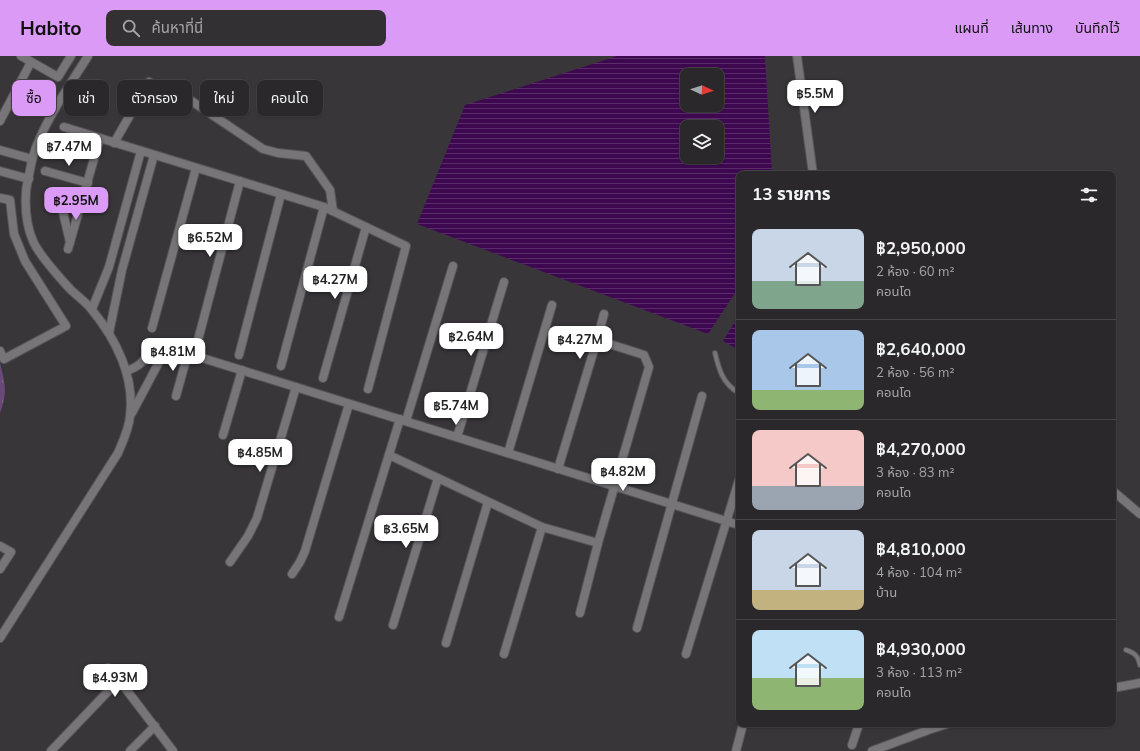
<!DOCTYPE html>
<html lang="th">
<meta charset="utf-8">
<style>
body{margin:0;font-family:Mulish,"Noto Sans Thai",sans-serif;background:#323033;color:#f1f3f6;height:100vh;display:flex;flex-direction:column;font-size:15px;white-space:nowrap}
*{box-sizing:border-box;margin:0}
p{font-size:13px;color:#a5a6a9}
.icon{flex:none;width:22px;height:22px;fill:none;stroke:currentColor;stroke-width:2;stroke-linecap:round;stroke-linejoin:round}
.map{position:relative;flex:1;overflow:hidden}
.sheet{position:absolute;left:736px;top:115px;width:380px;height:556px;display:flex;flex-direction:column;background:#2a282b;border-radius:8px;box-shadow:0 1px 3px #0004,0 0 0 1px #464447}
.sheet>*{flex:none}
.top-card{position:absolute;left:12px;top:24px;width:380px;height:36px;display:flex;gap:8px}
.needle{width:26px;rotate:93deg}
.fabs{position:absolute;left:680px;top:12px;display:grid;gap:8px}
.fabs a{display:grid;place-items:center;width:44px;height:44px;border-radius:8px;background:#2a282b;box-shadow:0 1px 3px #0004,0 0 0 1px #464447;font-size:20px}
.price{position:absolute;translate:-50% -34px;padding:0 9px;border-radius:8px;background:#fff;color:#222;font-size:13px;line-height:26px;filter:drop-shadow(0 1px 2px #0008)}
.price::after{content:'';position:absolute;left:50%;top:24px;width:12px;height:9px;margin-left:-6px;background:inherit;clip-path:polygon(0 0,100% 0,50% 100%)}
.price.active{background:#da9af6;color:#111}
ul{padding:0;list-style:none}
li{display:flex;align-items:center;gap:12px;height:100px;padding:0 16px}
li+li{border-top:1px solid #464447}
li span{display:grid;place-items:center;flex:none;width:112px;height:80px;border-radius:8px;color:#555}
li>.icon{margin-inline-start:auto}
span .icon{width:48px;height:48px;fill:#fffc;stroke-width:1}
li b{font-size:17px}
h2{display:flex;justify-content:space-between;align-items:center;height:48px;padding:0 16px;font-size:17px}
.chip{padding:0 14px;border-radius:8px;background:#2a282b;box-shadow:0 1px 3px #0004,0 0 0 1px #464447;font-size:14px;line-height:36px}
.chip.active{background:#da9af6;color:#111}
header{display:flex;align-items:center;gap:24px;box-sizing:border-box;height:56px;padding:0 20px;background:#da9af6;color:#111}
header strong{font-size:19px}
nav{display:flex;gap:22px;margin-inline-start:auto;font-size:14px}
.search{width:280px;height:36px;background:#323033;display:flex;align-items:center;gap:10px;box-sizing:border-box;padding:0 14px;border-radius:8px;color:#a5a6a9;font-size:15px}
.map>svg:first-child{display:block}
.grass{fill:url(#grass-tufts)}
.water{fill:url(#water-rules);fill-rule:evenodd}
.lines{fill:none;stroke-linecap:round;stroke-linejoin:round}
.lane-casing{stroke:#555356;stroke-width:6}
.street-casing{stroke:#555356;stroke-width:10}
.lane{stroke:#777578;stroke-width:4}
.street{stroke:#777578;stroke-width:8}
</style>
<header>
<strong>Habito</strong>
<div class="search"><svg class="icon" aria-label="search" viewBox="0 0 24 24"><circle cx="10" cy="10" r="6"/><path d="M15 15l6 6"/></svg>ค้นหาที่นี่</div>
<nav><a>แผนที่</a><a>เส้นทาง</a><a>บันทึกไว้</a></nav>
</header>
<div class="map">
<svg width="1140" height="695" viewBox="0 0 1140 695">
<defs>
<pattern id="grass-tufts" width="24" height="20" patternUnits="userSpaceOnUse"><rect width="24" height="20" fill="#6a4979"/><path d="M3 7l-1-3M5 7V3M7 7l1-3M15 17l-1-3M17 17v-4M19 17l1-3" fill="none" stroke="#7f638c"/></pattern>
<pattern id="water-rules" width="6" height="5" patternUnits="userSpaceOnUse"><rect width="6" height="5" fill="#3e0850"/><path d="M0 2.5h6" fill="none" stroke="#592c69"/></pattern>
</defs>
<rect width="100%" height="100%" fill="#383639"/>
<!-- grass -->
<path class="grass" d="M 0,307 C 5,328 8,336 0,357 Z"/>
<!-- water -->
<g class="water">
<path d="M 617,0 L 765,0 L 772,118 L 739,118 L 739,231 L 708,278 L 417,168 L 465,49 ZM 687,19 L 717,19 L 717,49 L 687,49 ZM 687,71 L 717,71 L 717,101 L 687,101 Z"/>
<path d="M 739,259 L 739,294 L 723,285 Z"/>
</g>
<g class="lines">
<defs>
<g id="lane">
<path d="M 715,297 C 719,314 723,328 739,337"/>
<path d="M 1126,594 C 1135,597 1138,600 1140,609"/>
</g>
<g id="street">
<path d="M 21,0 L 58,21 L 71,0"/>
<path d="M 797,0 L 813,118"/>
<path d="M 0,65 L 31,6"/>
<path d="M 64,71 L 324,151 L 406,190 L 368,333"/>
<path d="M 114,87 L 149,26 L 187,42 L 263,93 L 278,97 L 306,100 L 330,134 L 333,155"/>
<path d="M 0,94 L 32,103"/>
<path d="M 0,115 L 29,123"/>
<path d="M 45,115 L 88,127"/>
<path d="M 0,142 L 10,144 L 14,178 L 25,205 L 66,270 L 4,303 L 0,295"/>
<path d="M 61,148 L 70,186"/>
<path d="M 68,193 L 100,82"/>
<path d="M 92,253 L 109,211 L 141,95"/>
<path d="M 152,272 L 196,112"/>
<path d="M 109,277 L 122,214 L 154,99"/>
<path d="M 198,284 L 240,125"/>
<path d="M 597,284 L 604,258"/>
<path d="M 239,299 L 281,138"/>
<path d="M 281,310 L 324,151"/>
<path d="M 126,315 C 132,313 137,311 141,307 C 150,298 152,290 167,291 L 739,469"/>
<path d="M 323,322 L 366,171"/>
<path d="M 176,340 L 188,297"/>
<path d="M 132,357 L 167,291"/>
<path d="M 406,365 L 453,210"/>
<path d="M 223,379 L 242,314"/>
<path d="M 457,381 L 504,226"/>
<path d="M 508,397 L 552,249"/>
<path d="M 389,399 L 542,471 L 598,487"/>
<path d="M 558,413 L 597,284 L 644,299 L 649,311 L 598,487 L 580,557"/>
<path d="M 1113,435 L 1140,458"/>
<path d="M 0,490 L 11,496 L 0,513"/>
<path d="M 230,506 L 248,480 L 257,462 L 296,331"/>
<path d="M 292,518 L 300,506 L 305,495 L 349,348"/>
<path d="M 339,561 L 400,363"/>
<path d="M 393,569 L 438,422"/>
<path d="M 637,572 L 702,340"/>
<path d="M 0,582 L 118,397 C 123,385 129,373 130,360 C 135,321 116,283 92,254 C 86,246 77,240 70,233 C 59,221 39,199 33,185 C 27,171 25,152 26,137 C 26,131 28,125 29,119 C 31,107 34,95 39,84 C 52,54 71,27 88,0"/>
<path d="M 446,587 L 488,446"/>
<path d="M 504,598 L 542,471"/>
<path d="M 686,598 L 739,424"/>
<path d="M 108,612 L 119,624"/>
<path d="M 1113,632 L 1140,627"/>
<path d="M 852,689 L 859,668"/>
<path d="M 51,695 L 119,624 L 173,695"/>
<path d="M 130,695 L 155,670"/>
<path d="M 736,695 L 743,668"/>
<path d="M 872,695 L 931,673 L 947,668"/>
</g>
</defs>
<!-- lane casing -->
<use href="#lane" class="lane-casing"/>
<!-- street casing -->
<use href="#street" class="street-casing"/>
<!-- lane -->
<use href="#lane" class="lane"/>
<!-- street -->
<use href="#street" class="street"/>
</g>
</svg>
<div class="fabs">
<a><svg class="needle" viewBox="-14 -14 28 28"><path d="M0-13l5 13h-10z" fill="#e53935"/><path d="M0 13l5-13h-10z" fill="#a5a6a9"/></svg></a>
<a><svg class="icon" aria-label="layers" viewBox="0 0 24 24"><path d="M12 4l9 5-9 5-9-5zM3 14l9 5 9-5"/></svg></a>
</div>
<b class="price" style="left:815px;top:58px">฿5.5M</b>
<b class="price" style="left:69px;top:111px">฿7.47M</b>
<b class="price active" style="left:76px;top:165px">฿2.95M</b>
<b class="price" style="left:210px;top:202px">฿6.52M</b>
<b class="price" style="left:335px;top:244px">฿4.27M</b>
<b class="price" style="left:471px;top:301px">฿2.64M</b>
<b class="price" style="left:580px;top:304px">฿4.27M</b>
<b class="price" style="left:173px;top:316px">฿4.81M</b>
<b class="price" style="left:456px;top:370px">฿5.74M</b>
<b class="price" style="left:260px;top:417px">฿4.85M</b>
<b class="price" style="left:623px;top:436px">฿4.82M</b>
<b class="price" style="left:406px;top:493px">฿3.65M</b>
<b class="price" style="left:115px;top:642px">฿4.93M</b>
<div class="top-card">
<a class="chip active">ซื้อ</a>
<a class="chip">เช่า</a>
<a class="chip">ตัวกรอง</a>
<a class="chip">ใหม่</a>
<a class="chip">คอนโด</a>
</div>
<section class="sheet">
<h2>13 รายการ<svg class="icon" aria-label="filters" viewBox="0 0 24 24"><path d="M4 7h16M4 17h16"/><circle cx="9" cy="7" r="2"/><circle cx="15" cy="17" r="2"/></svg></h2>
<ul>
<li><span style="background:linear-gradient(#c9d6e8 65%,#7fa58c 0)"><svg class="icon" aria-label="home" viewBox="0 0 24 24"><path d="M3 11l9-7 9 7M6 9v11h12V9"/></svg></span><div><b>฿2,950,000</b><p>2 ห้อง · 60 m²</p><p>คอนโด</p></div></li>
<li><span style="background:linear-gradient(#a9c7e8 75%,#8fb573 0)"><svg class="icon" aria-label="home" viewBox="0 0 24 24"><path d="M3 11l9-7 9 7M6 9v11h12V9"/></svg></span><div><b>฿2,640,000</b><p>2 ห้อง · 56 m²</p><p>คอนโด</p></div></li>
<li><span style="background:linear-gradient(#f6c9c9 70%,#9aa5b1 0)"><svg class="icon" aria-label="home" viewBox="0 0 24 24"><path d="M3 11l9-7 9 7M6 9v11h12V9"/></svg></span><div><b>฿4,270,000</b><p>3 ห้อง · 83 m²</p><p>คอนโด</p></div></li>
<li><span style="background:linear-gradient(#c9d6e8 75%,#c2b280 0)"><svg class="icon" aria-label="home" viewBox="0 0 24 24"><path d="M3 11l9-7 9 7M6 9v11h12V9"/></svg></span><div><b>฿4,810,000</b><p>4 ห้อง · 104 m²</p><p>บ้าน</p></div></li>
<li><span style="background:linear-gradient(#bfe0f5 60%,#8fb573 0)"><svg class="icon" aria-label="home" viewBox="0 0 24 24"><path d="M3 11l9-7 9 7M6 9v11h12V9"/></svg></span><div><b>฿4,930,000</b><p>3 ห้อง · 113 m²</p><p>คอนโด</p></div></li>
</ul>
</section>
</div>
